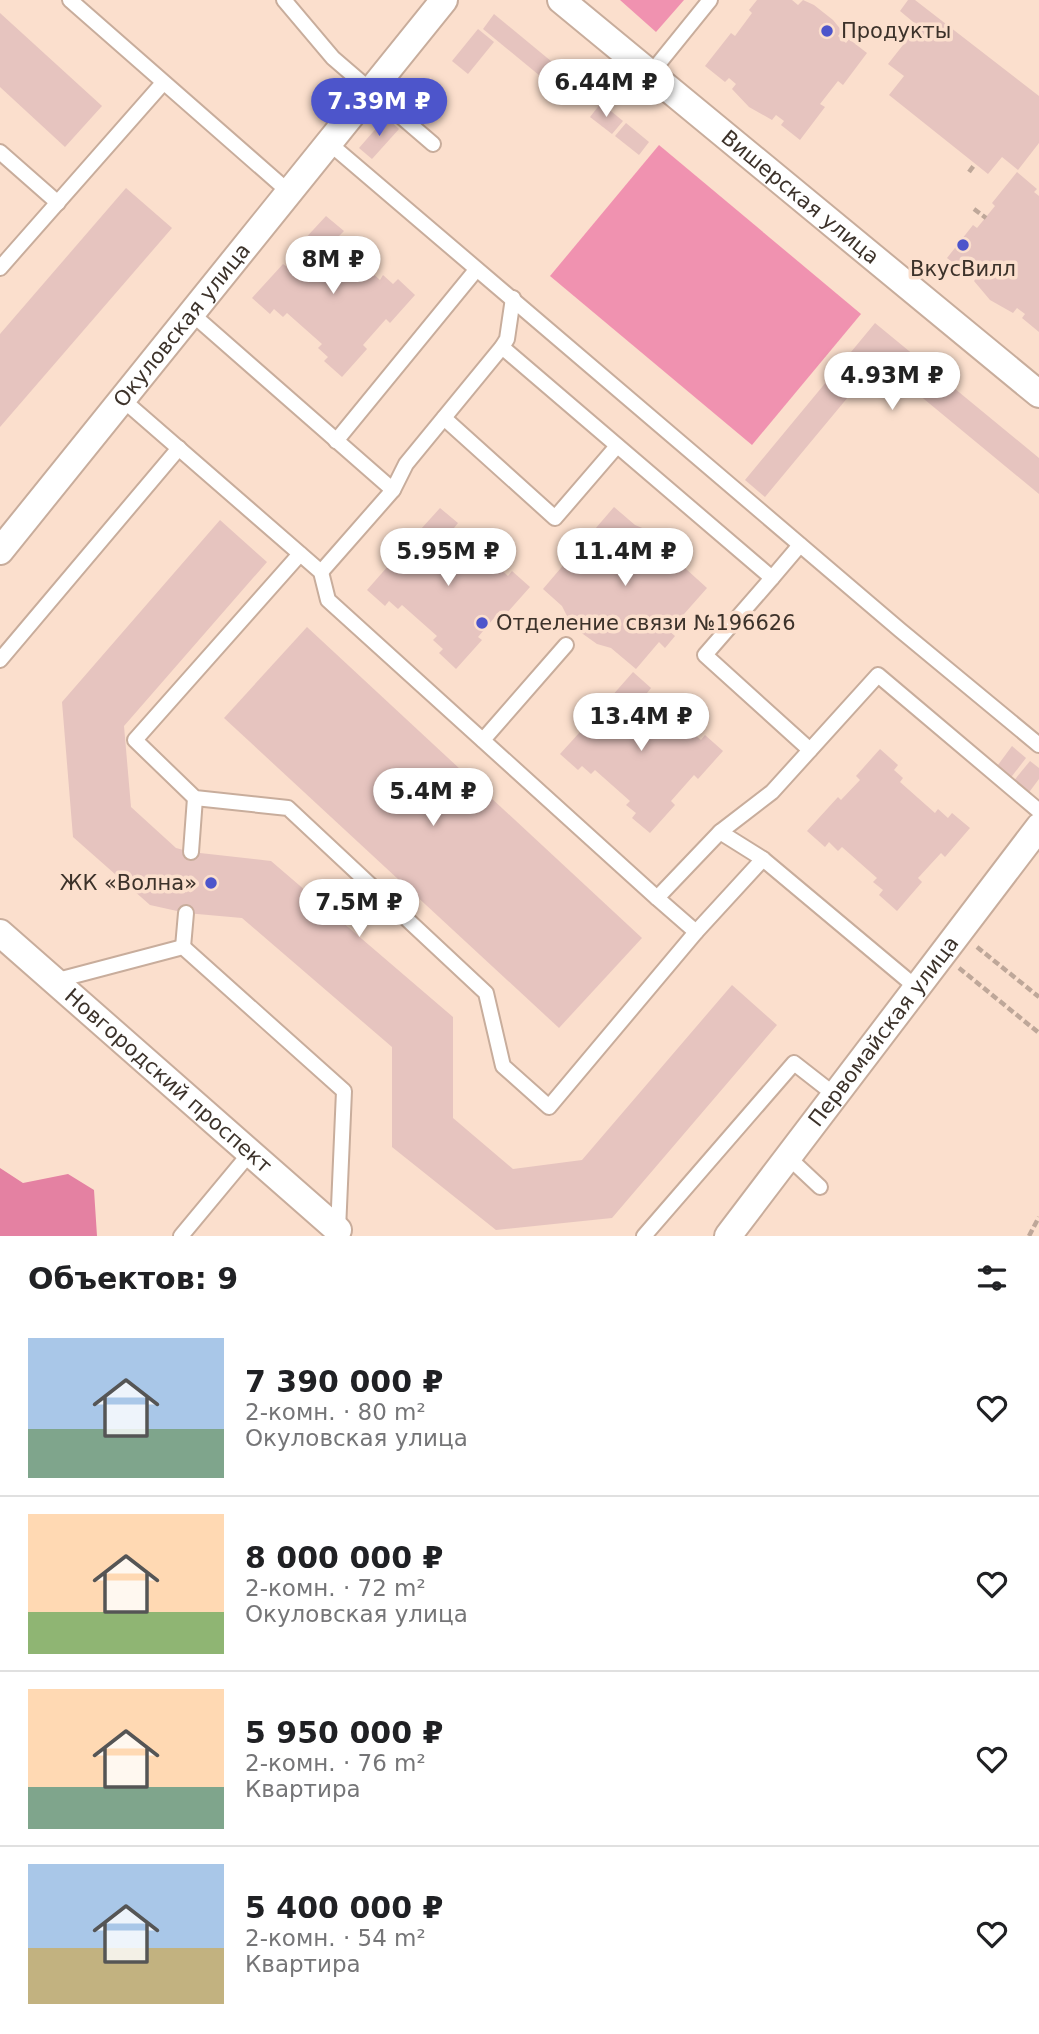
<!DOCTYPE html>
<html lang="ru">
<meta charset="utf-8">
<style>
body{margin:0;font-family:"DejaVu Sans",sans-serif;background:#f6f6f6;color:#202124;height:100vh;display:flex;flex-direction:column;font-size:26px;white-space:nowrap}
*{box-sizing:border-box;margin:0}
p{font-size:23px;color:#757577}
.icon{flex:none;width:38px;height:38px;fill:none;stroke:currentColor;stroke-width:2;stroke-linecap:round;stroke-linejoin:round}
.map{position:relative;height:1236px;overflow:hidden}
.panel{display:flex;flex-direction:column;background:#fff;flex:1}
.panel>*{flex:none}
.price{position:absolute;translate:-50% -60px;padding:0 16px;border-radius:24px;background:#fff;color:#222;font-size:23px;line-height:46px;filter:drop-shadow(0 2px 4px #0008)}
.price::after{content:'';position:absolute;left:50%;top:42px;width:21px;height:16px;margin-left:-10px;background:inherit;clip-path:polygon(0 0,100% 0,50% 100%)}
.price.on{background:#4d55cb;color:#fff}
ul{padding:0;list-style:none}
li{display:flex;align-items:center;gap:21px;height:175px;padding:0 28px}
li+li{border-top:2px solid #e0e0e0}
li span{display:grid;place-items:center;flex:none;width:196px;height:140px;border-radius:0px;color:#555}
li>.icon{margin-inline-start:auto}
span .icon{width:84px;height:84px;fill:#fffc;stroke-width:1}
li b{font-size:30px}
h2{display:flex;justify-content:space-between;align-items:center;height:84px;padding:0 28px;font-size:30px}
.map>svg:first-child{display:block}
.green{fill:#f092b0}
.forest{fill:#e481a2}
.building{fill:#e6c4bf}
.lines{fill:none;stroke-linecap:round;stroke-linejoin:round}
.service-casing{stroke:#c8ad9c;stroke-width:18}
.minor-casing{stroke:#c8ad9c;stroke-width:30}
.path{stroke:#bea799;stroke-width:4.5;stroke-dasharray:7 3.5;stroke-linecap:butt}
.service{stroke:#fff;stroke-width:14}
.minor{stroke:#fff;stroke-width:26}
.poi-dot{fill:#4d55cb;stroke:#fbdfcd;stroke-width:2.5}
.labels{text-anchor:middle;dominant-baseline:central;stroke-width:7;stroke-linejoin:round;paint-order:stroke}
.poi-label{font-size:21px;fill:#3c322a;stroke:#fbdfcd;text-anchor:start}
.street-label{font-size:21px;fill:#3c322a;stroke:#fbdfcd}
</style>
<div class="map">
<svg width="1039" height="1236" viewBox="0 0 1039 1236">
<rect width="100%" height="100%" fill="#fbdfcd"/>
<!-- green -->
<g class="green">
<path d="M 620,0 L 684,0 L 656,32 Z"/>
<path d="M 659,145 L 861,314 L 752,445 L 550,276 Z"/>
</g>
<!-- forest -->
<path class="forest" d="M 0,1168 L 23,1183 L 68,1174 L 94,1190 L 97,1236 L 0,1236 Z"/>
<!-- building -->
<g class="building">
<path d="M 757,0 L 792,0 L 798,5 L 803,0 L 814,5 L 833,20 L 842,31 L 838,36 L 846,43 L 849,39 L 867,53 L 843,85 L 838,81 L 820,104 L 825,107 L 800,140 L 781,125 L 784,121 L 776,115 L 772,120 L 749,107 L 732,89 L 736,84 L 729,78 L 725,82 L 705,66 L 731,33 L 735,36 L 752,13 L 749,10 Z"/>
<path d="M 908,0 L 915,0 L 1039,96 L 1039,143 L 1018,170 L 1002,157 L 988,174 L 889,95 L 904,76 L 888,64 L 918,26 L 900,11 Z"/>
<path d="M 0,13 L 102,106 L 65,147 L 0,87 Z"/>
<path d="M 494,14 L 586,90 L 574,104 L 483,29 Z"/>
<path d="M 478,29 L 494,42 L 468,74 L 452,61 Z"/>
<path d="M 601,103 L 623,121 L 612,134 L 590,117 Z"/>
<path d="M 386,117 L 399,129 L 372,159 L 359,148 Z"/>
<path d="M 626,123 L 649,142 L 639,155 L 615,136 Z"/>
<path d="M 1017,172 L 1037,189 L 1034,192 L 1039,196 L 1039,332 L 1022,318 L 1025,314 L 1017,308 L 1013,313 L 990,300 L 974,281 L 978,276 L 971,270 L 967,274 L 947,258 L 973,225 L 977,228 L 995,206 L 992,203 Z"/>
<path d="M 126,188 L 172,228 L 0,427 L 0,334 Z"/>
<path d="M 326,216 L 344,231 L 339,236 L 348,245 L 345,249 L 380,280 L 383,275 L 393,284 L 398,279 L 415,295 L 390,323 L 386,319 L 363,345 L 367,349 L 342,377 L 324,361 L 328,357 L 318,348 L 322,344 L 287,313 L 283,317 L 274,309 L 270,314 L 252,298 L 283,264 L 287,267 L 305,246 L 301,243 Z"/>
<path d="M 875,323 L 1039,458 L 1039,494 L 878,361 L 765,497 L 745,480 Z"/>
<path d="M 614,507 L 635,525 L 652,532 L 666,542 L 678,555 L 686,569 L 707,588 L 669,631 L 675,636 L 665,648 L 659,642 L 636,669 L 611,648 L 597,644 L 583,634 L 570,622 L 562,606 L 543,589 L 566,562 L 560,556 L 570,544 L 577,550 Z"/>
<path d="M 440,508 L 458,523 L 454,528 L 463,537 L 459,540 L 494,571 L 498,567 L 508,576 L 512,571 L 530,587 L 505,615 L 500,611 L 478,637 L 482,640 L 456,669 L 439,653 L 443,649 L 433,640 L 437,636 L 402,605 L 398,609 L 389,601 L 385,606 L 367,590 L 396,557 L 400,560 L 415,544 L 411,540 Z"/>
<path d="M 220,520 L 267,562 L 124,726 L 131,807 L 176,848 L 191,852 L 271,861 L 453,1017 L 453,1118 L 513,1169 L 582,1160 L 732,985 L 777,1025 L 612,1218 L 496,1230 L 392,1147 L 392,1047 L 242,918 L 186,913 L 150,905 L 73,837 L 62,702 Z"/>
<path d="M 307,627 L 642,938 L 559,1028 L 224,718 Z"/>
<path d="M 633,672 L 651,688 L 647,693 L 656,701 L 653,705 L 687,736 L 691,732 L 701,740 L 705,735 L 723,751 L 698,779 L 694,775 L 671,801 L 675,805 L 650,833 L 632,818 L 636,813 L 626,805 L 630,801 L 595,770 L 591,774 L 582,766 L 578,770 L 560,754 L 590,721 L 593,724 L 608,708 L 604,705 Z"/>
<path d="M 1012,746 L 1026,758 L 1009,780 L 995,769 Z"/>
<path d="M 880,749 L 898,765 L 894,770 L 903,778 L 900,782 L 935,813 L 938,809 L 948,818 L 952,813 L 970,828 L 945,857 L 941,853 L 918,878 L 922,882 L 897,911 L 879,895 L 883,890 L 873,882 L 877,878 L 842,847 L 838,851 L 829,842 L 825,847 L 807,831 L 838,797 L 841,800 L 860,780 L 856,776 Z"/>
<path d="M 1030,761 L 1039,768 L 1039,779 L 1027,795 L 1012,783 Z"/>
</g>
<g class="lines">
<defs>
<g id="service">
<path d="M 70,0 L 289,192"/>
<path d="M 284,0 L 333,58 L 433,144"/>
<path d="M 651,73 L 710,0"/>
<path d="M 329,143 L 900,630 L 1039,745"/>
<path d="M 0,152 L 58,203"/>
<path d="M 0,268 L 163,83"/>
<path d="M 191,313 L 393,490 L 321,572"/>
<path d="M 502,347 L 772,578 L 705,655 L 810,750"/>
<path d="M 122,399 L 321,572 L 328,600 L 657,898 L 720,832 L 763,859 L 917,988"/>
<path d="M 444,418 L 555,518 L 617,446"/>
<path d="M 336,441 L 476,270"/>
<path d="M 393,490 L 406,464 L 502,347 L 507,339 L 513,298"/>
<path d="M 300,554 L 135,740 L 195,798 L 288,808 L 486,993 L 503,1066 L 549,1107 L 696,932 L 763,859"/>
<path d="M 772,578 L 800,545"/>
<path d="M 0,660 L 179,448"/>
<path d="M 483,740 L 566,645"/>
<path d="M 720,832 L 772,792 L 878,675 L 1039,811"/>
<path d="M 191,852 L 195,798"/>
<path d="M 657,898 L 696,932"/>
<path d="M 183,947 L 186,913"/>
<path d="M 54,981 L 183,947 L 344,1091 L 338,1230"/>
<path d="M 788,1157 L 820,1187"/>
<path d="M 181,1236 L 250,1153"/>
<path d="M 644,1236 L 794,1063 L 835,1095"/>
</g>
<g id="minor">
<path id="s1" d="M 561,0 L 1039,394"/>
<path id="s2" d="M 0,551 L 444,0"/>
<path id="s3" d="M 0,933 L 338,1230"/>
<path id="s4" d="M 728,1236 L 1039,827"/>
</g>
</defs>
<!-- service casing -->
<use href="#service" class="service-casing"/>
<!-- minor casing -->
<use href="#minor" class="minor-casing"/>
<!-- path -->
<g class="path">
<path d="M 969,172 L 975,164"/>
<path d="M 974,209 L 986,218"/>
<path d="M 977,947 L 1039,997"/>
<path d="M 959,968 L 1039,1033"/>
<path d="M 1029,1236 L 1039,1217"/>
</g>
<!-- service -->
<use href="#service" class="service"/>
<!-- minor -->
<use href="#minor" class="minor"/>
</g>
<!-- markers -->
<g class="poi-dot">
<circle cx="827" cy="31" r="7"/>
<circle cx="963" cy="245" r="7"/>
<circle cx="482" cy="623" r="7"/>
<circle cx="211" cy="883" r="7"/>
</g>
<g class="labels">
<!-- poi labels -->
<g class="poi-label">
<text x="841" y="31">Продукты</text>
<text x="963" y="269" text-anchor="middle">ВкусВилл</text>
<text x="496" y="623">Отделение связи №196626</text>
<text x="197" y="883" text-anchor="end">ЖК «Волна»</text>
</g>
<!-- street labels -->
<g class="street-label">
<text stroke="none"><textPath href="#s1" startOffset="310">Вишерская улица</textPath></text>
<text stroke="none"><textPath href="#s2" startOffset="290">Окуловская улица</textPath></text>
<text stroke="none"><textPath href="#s4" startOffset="257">Первомайская улица</textPath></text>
<text stroke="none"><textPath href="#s3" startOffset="224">Новгородский проспект</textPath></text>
</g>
</g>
</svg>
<b class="price" style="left:606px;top:119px">6.44M ₽</b>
<b class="price on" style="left:379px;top:138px">7.39M ₽</b>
<b class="price" style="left:333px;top:296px">8M ₽</b>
<b class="price" style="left:892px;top:412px">4.93M ₽</b>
<b class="price" style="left:448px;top:588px">5.95M ₽</b>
<b class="price" style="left:625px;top:588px">11.4M ₽</b>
<b class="price" style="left:641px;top:753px">13.4M ₽</b>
<b class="price" style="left:433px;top:828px">5.4M ₽</b>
<b class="price" style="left:359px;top:939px">7.5M ₽</b>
</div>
<section class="panel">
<h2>Объектов: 9<svg class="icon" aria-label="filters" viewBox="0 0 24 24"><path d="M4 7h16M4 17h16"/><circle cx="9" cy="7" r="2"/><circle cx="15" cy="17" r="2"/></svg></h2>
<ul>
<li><span style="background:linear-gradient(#a9c7e8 65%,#7fa58c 0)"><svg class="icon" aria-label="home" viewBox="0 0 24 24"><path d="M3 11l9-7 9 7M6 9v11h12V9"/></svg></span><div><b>7 390 000 ₽</b><p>2-комн. · 80 m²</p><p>Окуловская улица</p></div><svg class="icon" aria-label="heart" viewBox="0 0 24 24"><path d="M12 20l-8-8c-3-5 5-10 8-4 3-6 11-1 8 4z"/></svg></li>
<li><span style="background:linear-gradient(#ffd9b3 70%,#8fb573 0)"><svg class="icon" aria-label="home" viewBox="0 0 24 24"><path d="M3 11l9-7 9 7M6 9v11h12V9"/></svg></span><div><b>8 000 000 ₽</b><p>2-комн. · 72 m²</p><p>Окуловская улица</p></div><svg class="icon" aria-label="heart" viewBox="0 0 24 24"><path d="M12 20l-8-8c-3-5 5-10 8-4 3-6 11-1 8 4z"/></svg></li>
<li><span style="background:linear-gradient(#ffd9b3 70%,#7fa58c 0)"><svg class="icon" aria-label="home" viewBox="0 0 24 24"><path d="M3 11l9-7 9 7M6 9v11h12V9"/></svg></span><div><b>5 950 000 ₽</b><p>2-комн. · 76 m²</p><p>Квартира</p></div><svg class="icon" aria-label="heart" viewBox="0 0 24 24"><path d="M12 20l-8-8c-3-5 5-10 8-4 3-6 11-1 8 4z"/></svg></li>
<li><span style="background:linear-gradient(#a9c7e8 60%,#c2b280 0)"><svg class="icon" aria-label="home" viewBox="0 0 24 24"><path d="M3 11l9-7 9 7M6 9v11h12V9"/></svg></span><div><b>5 400 000 ₽</b><p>2-комн. · 54 m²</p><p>Квартира</p></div><svg class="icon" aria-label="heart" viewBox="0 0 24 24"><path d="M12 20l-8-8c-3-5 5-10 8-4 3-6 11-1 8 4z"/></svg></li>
</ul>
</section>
